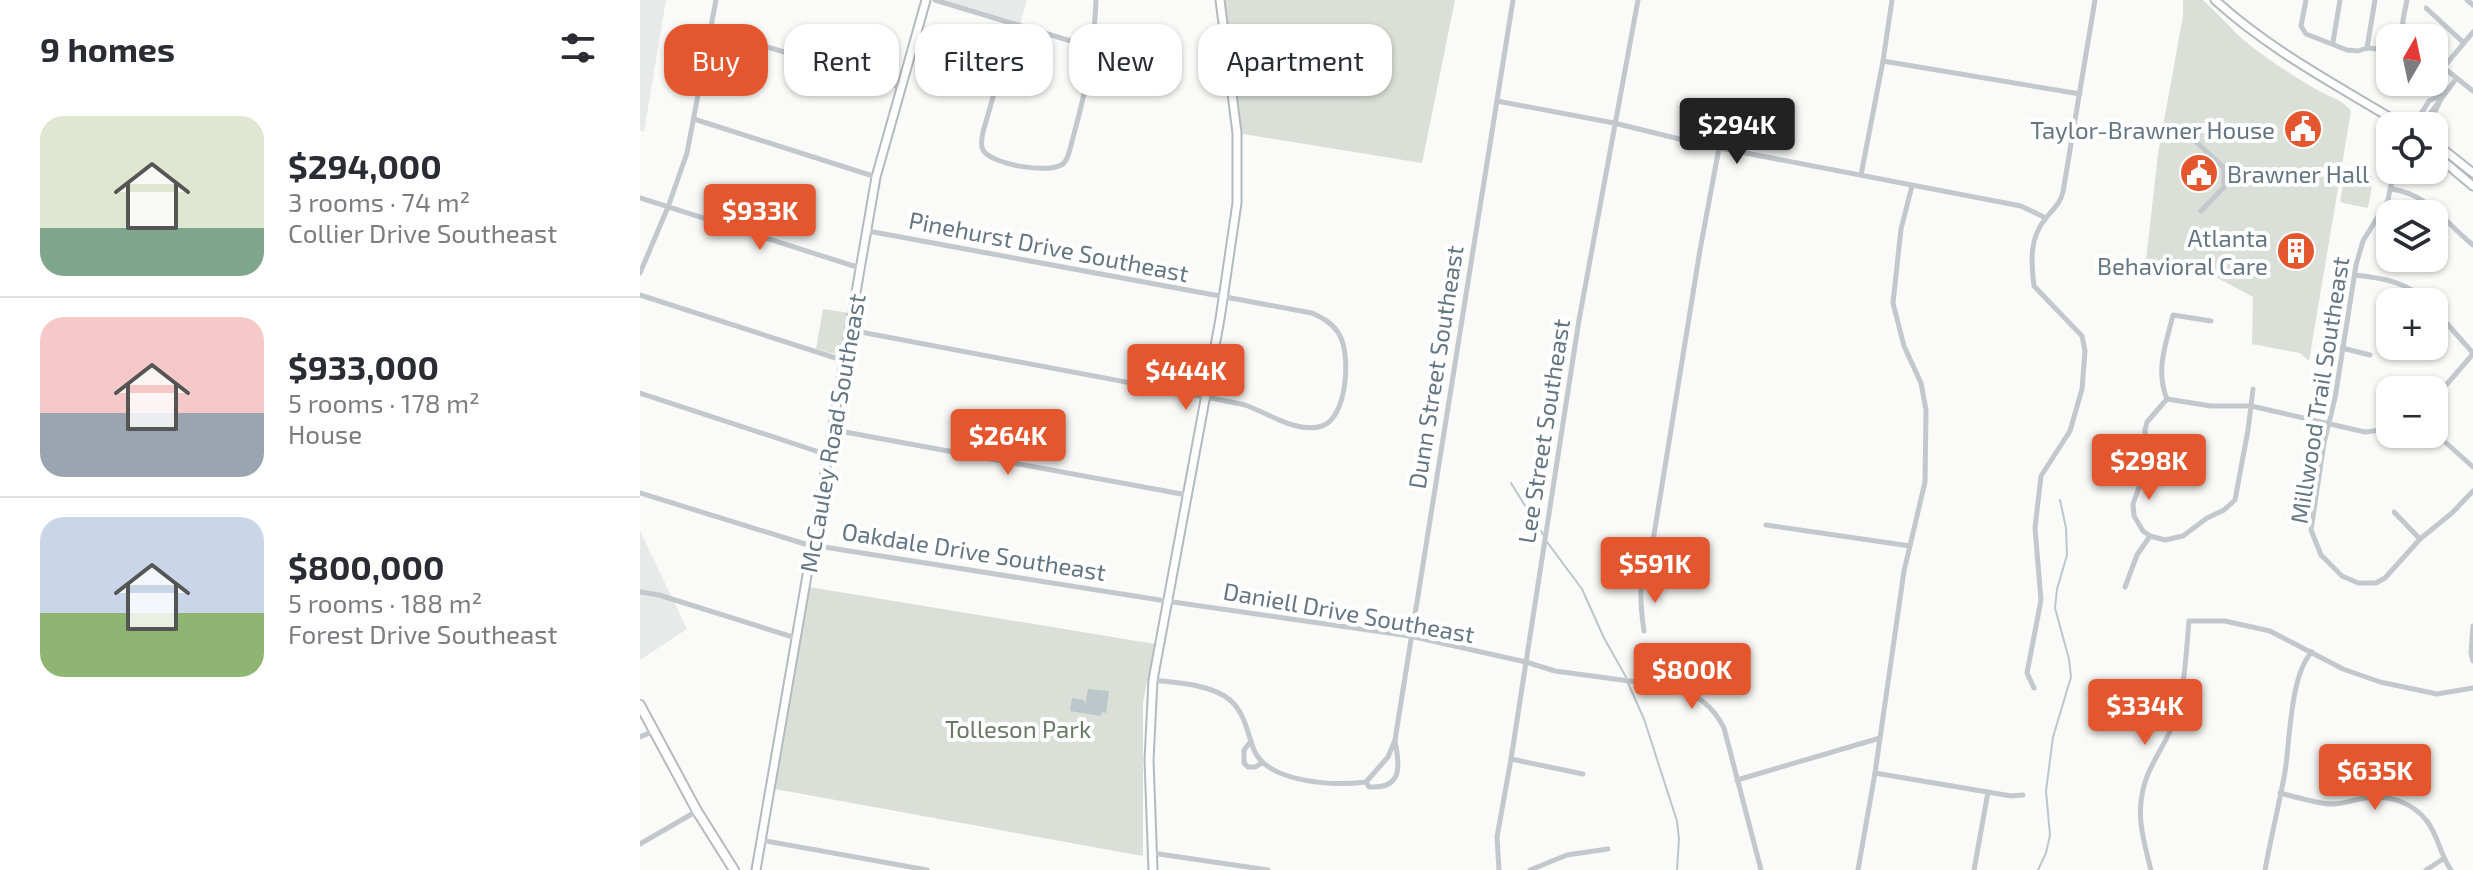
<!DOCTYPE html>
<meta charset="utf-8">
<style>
body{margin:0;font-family:"Exo 2",sans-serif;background:#f7f7f7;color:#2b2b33;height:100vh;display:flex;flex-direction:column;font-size:30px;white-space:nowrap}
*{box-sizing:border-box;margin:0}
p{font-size:26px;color:#7c7c81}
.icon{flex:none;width:44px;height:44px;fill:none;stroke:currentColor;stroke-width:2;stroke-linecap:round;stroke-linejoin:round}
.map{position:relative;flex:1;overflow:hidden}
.side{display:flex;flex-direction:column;background:#fff;width:640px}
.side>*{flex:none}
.top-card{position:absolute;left:24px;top:24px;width:760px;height:72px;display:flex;gap:16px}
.needle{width:52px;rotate:9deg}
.controls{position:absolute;left:1736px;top:24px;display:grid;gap:16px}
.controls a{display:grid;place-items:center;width:72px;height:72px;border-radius:16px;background:#fff;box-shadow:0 2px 6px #0004;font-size:40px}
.price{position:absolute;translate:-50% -68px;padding:0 18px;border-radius:8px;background:#e4572e;color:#fff;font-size:26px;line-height:52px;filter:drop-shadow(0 2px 4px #0008)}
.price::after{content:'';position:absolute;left:50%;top:48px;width:24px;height:18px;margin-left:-12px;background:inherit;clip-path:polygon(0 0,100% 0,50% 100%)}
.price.active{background:#222;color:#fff}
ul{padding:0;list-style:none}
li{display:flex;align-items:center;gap:24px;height:200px;padding:0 40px}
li+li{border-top:2px solid #e1e1e2}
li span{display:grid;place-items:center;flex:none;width:224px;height:160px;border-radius:24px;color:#555}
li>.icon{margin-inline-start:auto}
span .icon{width:96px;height:96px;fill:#fffc;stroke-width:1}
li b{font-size:34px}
h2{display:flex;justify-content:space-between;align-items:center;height:96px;padding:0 40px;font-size:34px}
.tag{padding:0 28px;border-radius:24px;background:#fff;box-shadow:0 2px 6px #0004;font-size:28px;line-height:72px}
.tag.active{background:#e4572e;color:#fff}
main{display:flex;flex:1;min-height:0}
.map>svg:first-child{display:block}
.built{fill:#e8e9e9}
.green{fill:#dadfd7}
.water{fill:#bbc7cb}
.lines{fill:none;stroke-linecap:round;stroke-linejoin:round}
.stream{stroke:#bbc7cb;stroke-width:2}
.secondary-casing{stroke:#b3babf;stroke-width:11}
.primary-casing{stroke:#b5babe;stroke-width:12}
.street{stroke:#c3c8cc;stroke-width:5}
.secondary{stroke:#fff;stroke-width:7}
.primary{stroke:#fff;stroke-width:8}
.labels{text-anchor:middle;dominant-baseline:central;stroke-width:8;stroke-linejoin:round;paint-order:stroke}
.poi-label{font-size:24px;fill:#657683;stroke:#fff;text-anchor:end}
.street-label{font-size:24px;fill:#657683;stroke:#fff}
.park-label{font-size:24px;fill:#687a64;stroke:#fff}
</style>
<main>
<section class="side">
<h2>9 homes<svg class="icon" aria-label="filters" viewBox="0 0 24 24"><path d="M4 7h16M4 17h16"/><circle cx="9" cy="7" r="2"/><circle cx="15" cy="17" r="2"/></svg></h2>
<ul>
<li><span style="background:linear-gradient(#dfe7d0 70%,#7fa58c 0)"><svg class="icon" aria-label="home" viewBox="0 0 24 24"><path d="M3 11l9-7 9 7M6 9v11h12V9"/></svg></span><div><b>$294,000</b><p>3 rooms · 74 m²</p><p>Collier Drive Southeast</p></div></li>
<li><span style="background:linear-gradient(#f6c9c9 60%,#9aa5b1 0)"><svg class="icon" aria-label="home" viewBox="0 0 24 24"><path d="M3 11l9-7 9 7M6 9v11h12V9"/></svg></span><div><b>$933,000</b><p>5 rooms · 178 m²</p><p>House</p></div></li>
<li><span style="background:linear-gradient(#c9d6e8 60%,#8fb573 0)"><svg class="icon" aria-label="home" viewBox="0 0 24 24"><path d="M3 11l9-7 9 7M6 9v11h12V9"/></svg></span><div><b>$800,000</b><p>5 rooms · 188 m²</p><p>Forest Drive Southeast</p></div></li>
</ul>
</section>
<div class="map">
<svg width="1833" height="870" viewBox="0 0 1833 870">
<rect width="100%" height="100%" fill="#fafaf8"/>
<!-- built -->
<g class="built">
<path d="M 0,0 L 26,0 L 4,132 L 0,131 Z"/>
<path d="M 294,0 L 387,0 L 379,28 Z"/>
<path d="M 0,531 L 47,629 L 0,660 Z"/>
</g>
<!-- green -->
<g class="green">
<path d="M 580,0 L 815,0 L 782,163 L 597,133 Z"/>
<path d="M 1543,0 L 1563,0 C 1575,11 1586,23 1598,35 C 1620,55 1649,73 1674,88 C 1686,96 1703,99 1711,111 L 1669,361 L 1660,353 L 1612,344 L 1613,297 L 1561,269 L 1505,269 L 1518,154 L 1543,16 Z"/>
<path d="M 1709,173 L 1731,176 L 1733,180 L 1728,208 L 1703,203 L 1700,201 L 1705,176 Z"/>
<path d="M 183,309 L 210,313 L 203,356 L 176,349 Z"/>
<path d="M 169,587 L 515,644 L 503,702 L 503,856 L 135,789 Z"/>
</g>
<!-- water -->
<path class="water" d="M 448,689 L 469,691 L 466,713 L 462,712 L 461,716 L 430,711 L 432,698 L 444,700 L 445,706 Z"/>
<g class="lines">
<!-- stream -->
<g class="stream">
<path d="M 871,483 L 904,536"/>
<path d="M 907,542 L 942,589 L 964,638 L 986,677"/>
<path d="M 988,683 L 1004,719 L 1037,821 L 1039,839 L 1037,870"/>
<path d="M 1398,870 L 1406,853 L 1410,835 L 1406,791 L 1413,737 L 1431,677 L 1429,659 L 1415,608 L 1417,589 L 1427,555 L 1426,528 L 1420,500"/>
</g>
<defs>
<g id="secondary">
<path d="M 1575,0 C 1632,52 1699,86 1764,126"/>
<path d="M 1794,142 L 1833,173"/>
<path d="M 1794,153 L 1833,186"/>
<path d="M 116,870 L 236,177 L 286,0"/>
<path d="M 513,870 L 509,760 L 513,680 L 580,319 L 597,203 L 597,133 L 580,0"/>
</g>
<path id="primary" d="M 0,705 L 57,811 L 94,870"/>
</defs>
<!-- secondary casing -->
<use href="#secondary" class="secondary-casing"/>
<!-- primary casing -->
<use href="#primary" class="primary-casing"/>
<!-- street -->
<g class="street">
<path d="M 295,0 L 454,48"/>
<path d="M 1666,0 L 1661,26 L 1666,34 L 1707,50 L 1718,51 L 1727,48 L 1750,50"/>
<path d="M 1767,0 C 1765,13 1758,28 1768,38"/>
<path d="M 1827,0 L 1833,5"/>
<path d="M 1786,8 L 1824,43"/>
<path d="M 374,24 L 343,132 C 342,138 340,145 343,150 C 351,165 413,175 424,163 C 430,156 431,143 434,134 C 447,86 454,50 456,0"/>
<path d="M 71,30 L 261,87"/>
<path d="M 1693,42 L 1700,0"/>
<path d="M 1727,48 L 1735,0"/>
<path d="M 1794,60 L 1833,91"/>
<path d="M 1243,61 L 1440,94"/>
<path d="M 1803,68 L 1833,32"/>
<path d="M 857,101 L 974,123 L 1064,145 L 1381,206 L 1406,218"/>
<path d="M 1786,118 L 1794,114 L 1801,99"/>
<path d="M 54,119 L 236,177"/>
<path d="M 1773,126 L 1789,101 L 1802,95"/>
<path d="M 1776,126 L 1786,119 L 1816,79"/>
<path d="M 1535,135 L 1553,139 L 1584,168 L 1584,187 L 1561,211"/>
<path d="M 1750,155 L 1747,173 L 1751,180"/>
<path d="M 1754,170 L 1748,200 L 1723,241 L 1716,265 L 1695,398 L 1684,443 L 1671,530 L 1681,555 L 1702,576 L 1718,583 L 1736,583 L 1745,578 L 1780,539 L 1812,513 L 1833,491"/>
<path d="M 1221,175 L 1243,61 L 1252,0"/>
<path d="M 1751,189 C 1789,194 1804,222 1833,245"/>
<path d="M 0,198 L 220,268"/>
<path d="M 0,273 L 28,207 L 47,153 L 76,0"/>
<path d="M 1715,275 C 1743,278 1767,282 1788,302"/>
<path d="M 0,295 L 205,361"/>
<path d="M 1794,309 L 1833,353"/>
<path d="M 1571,321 L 1533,315 C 1526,344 1515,370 1527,399 L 1507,422 L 1505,430 L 1507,465 L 1493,504 L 1494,516 L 1503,531 L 1510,536 L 1525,540 L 1543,536 L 1567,518 L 1584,510 L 1595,500 L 1608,430 L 1613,389"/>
<path d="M 210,330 L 581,400 C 589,402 597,403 605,405 C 628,413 657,434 682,426 C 707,418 711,356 700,336 C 694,324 683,318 672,313 L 228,231"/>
<path d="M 1702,348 L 1730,355"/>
<path d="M 0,393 L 188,455"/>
<path d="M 1527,399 L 1571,406 L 1611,406 L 1725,432 L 1750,429"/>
<path d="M 1794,399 L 1833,354"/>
<path d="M 194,430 L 547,495"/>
<path d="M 1794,432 L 1833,467"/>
<path d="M 0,493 L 165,544 L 526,601 L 770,636 L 886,662 L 915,671 L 1034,687 C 1058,695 1073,706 1084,728 L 1121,870"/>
<path d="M 1754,512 L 1780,539"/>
<path d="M 1126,525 L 1270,546"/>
<path d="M 1485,587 L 1497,555 L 1510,536"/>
<path d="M 0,592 L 19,595 L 156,638"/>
<path d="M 1833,626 L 1831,653 L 1833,661"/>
<path d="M 1004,631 C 998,590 1000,580 1013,541 L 1060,250 L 1079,148"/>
<path d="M 513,680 C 537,683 571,684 590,700 C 605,713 607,732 614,750 C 628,783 694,786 726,782 L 748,757 L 755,740 L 873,0"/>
<path d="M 1394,688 L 1387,673 L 1401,600 L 1395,528 L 1401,476 L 1430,431 L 1442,389 L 1445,351 L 1442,336 L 1394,286 C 1391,262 1389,238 1406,218 C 1413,209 1420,204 1423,192 L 1455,0"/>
<path d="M 0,737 L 14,731"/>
<path d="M 611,741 L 604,750 L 604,763 L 608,767 L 615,767 L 622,763"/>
<path d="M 871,759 L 943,774"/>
<path d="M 1235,773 L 1371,796 L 1383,795"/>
<path d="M 1097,780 L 1240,738"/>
<path d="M 726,782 L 729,787 C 763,789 760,766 755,741"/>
<path d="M 1640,793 C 1655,797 1672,802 1688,804 C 1701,805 1712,800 1725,798 C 1747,794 1772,802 1786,820 C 1798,834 1800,855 1811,870"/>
<path d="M 121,840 L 287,870"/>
<path d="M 0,844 L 57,811"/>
<path d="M 512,853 L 628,870"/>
<path d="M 859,870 L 857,837 L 871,759 L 939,320 L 998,0"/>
<path d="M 890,870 L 927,855 L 968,849"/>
<path d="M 1218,870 L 1235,773 L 1264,571 L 1285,482 L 1286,410 L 1281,383 L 1264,346 L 1253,303 L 1261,229 L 1272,186"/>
<path d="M 1334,870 L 1348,792"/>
<path d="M 1511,870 C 1502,836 1494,808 1508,774 C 1516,755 1529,738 1535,719 C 1545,687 1546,654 1549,621 L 1585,621 L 1630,631 L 1703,669 L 1740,682 L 1797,694 L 1833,688"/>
<path d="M 1625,870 C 1631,837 1639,805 1645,772 C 1650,741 1650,674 1672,652"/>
<path d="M 1786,870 L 1803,859"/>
</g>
<!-- secondary -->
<use href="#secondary" class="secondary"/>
<!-- primary -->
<use href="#primary" class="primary"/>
</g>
<!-- icons -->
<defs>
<symbol id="civic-disc" viewBox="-11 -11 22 22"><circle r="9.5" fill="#e4572e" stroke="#fff"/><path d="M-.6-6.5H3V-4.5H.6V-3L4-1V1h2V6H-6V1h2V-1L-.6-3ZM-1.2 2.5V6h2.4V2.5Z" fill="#fff"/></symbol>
<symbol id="building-disc" viewBox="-11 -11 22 22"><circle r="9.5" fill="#e4572e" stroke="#fff"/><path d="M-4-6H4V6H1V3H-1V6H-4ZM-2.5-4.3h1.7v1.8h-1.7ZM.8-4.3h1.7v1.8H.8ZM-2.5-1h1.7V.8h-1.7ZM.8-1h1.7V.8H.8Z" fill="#fff"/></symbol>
</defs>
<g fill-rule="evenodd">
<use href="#civic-disc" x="1641" y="107" width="44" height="44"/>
<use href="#civic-disc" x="1537" y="151" width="44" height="44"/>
<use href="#building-disc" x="1634" y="229" width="44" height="44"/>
</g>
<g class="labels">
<!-- poi labels -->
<g class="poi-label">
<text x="1635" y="129">Taylor-Brawner House</text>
<text x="1587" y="173" text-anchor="start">Brawner Hall</text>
<text x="1628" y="237">Atlanta<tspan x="1628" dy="28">Behavioral Care</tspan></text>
</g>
<!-- street labels -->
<g class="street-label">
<text transform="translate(409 246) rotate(11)">Pinehurst Drive Southeast</text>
<text transform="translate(795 367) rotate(-81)">Dunn Street Southeast</text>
<text transform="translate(1679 390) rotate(-81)">Millwood Trail Southeast</text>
<text transform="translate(903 431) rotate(-81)">Lee Street Southeast</text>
<text transform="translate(192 433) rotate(-80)">McCauley Road Southeast</text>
<text transform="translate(334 551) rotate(9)">Oakdale Drive Southeast</text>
<text transform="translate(709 612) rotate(10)">Daniell Drive Southeast</text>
</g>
<!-- park labels -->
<g class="park-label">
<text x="378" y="728">Tolleson Park</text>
</g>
</g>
</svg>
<div class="controls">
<a><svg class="needle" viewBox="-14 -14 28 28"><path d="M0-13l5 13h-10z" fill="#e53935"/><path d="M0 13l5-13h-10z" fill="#7c7c81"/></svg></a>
<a><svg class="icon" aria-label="locate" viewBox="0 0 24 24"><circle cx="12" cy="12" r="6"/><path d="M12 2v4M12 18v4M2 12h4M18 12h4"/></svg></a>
<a><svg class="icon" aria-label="layers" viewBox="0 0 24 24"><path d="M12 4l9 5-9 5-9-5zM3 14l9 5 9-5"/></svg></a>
<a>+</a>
<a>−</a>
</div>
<b class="price active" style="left:1097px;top:166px">$294K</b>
<b class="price" style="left:120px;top:252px">$933K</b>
<b class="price" style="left:546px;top:412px">$444K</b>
<b class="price" style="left:368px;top:477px">$264K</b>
<b class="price" style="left:1509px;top:502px">$298K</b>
<b class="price" style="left:1015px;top:605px">$591K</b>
<b class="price" style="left:1052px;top:711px">$800K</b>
<b class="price" style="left:1505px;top:747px">$334K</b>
<b class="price" style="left:1735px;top:812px">$635K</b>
<div class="top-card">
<a class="tag active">Buy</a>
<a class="tag">Rent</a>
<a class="tag">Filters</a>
<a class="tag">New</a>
<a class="tag">Apartment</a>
</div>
</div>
</main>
